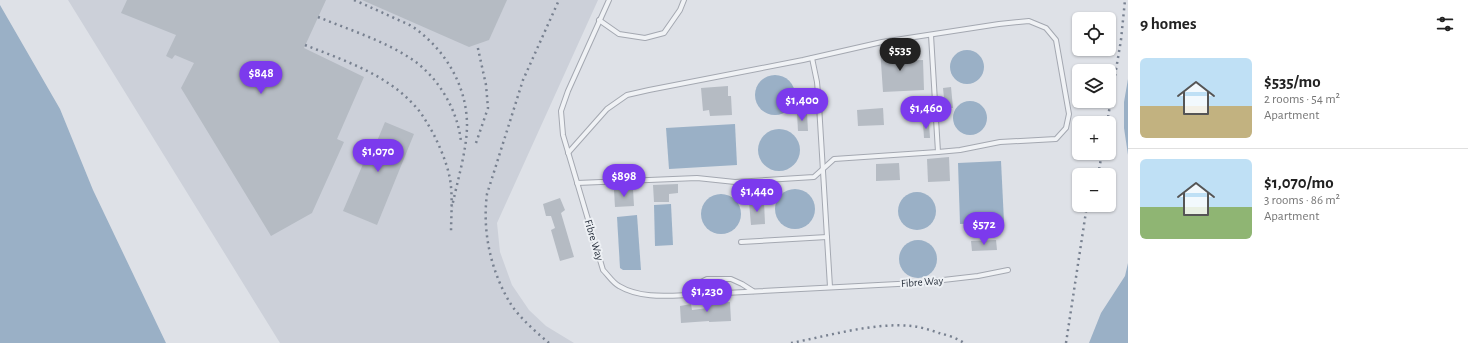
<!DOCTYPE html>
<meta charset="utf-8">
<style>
body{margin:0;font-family:"Alegreya Sans",sans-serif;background:#f6f6f6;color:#222;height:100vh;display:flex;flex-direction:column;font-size:15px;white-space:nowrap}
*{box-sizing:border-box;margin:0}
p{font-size:13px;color:#767676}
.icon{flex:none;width:22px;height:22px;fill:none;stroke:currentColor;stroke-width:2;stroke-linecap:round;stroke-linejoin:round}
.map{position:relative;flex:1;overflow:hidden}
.details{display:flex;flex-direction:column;background:#fff;width:340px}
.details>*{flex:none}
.fabs{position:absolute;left:1072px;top:12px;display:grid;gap:8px}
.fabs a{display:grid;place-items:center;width:44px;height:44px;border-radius:6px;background:#fff;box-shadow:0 1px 3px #0004;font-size:20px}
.price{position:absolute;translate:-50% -34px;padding:0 9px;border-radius:14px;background:#7c3aed;color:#fff;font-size:13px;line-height:26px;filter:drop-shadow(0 1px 2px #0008)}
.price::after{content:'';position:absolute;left:50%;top:24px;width:12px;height:9px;margin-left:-6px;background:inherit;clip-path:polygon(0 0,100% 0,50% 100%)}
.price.on{background:#222;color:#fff}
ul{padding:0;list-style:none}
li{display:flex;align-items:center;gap:12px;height:100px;padding:0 12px}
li+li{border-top:1px solid #e0e0e0}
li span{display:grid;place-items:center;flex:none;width:112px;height:80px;border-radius:6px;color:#555}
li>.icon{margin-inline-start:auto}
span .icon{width:48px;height:48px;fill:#fffc;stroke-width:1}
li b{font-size:17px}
h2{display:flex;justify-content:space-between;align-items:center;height:48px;padding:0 12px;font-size:17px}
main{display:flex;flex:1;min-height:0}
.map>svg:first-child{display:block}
.built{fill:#ccd0d9}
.water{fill:#9ab0c6}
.building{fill:#b5bbc3}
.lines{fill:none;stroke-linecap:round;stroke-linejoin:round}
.lane-casing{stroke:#a4a8b1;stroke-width:6}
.lane{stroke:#f0f2f5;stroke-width:4}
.rail{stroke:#788190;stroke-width:2.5;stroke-dasharray:2 4;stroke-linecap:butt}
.labels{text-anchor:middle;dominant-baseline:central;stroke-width:4;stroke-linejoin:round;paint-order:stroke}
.street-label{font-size:11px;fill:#28303d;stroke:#edf0f4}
</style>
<main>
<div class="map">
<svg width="1128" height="343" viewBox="0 0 1128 343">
<rect width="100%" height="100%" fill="#dee1e7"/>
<!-- built -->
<path class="built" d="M 68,0 L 598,0 L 497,223 L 500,252 L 512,285 L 529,310 L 546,326 L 574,343 L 280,343 Z"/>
<!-- water -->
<g class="water">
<path d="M 0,5 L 60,109 L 93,190 L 166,343 L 0,343 Z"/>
<circle cx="967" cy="67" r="17"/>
<circle cx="775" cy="95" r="20"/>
<path d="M 1128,79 L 1128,155 L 1124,128 L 1124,102 Z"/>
<circle cx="970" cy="118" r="17"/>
<path d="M 735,124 L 737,165 L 669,169 L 666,128 Z"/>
<circle cx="779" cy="150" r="21"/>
<path d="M 1001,161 L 1004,222 L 960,224 L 958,163 Z"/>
<circle cx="795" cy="209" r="20"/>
<circle cx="917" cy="211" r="19"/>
<circle cx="721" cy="214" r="20"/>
<path d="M 671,204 L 673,245 L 655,246 L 654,205 Z"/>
<path d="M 637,215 L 641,270 L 623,270 L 620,268 L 617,217 Z"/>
<circle cx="918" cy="259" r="19"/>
<path d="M 1128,263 L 1128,343 L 1089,343 L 1101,313 L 1125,276 Z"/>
</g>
<!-- building -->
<g class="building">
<path d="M 127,0 L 326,0 L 304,48 L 364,77 L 337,139 L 344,142 L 312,213 L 271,236 L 181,88 L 194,63 L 175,55 L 172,59 L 166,56 L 176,35 L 121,13 Z"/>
<path d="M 362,0 L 507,0 L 489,40 L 469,47 Z"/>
<path d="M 899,47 L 900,61 L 923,60 L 924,90 L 883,92 L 880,48 Z"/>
<path d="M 728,86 L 728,96 L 731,96 L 732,115 L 710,116 L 709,110 L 703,111 L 701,88 Z"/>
<path d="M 951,87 L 953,108 L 945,108 L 943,88 Z"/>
<path d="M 883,108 L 884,125 L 858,126 L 857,110 Z"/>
<path d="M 797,113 L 807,113 L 808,131 L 798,131 Z"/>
<path d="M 385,122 L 414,134 L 377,225 L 343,211 L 363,164 L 358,162 L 367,142 L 375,146 Z"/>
<path d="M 923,123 L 929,123 L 930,138 L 924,138 Z"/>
<path d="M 949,157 L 950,181 L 928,182 L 927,159 Z"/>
<path d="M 899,163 L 900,180 L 876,181 L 876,164 Z"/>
<path d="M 678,184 L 678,193 L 669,194 L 669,202 L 654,202 L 653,185 Z"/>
<path d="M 633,189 L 634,206 L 615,207 L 614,190 Z"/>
<path d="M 560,198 L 565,210 L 561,213 L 574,257 L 560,261 L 551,230 L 555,228 L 551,216 L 546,216 L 543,204 Z"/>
<path d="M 764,201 L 765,224 L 751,225 L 749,202 Z"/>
<path d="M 996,240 L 997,250 L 972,251 L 971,241 Z"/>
<path d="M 730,302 L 731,321 L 709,322 L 709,321 L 681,323 L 680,306 L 691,304 L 692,310 L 708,308 L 708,303 Z"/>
</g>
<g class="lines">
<defs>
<g id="lane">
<path d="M 609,0 L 568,91 L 561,111 L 563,135 L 603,270 C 608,275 613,283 619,286 C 639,298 665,296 687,295 L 917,283 L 978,276 L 1008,270"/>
<path d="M 599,20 L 619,34 L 645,38 L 664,33 L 680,10 L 684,0"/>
<path d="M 931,35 L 938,152"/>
<path d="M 812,58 L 817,82 L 819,105 L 830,287"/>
<path d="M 568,153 L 607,109 L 627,95 L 649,90 L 803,60 L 882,42 L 999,24 L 1029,21 L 1046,28 L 1056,40 L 1069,114 L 1066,128 L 1056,139 L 1000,142 L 960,150 L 938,152 L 834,159 L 814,177 L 798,178 L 735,182 L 697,178 L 577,183"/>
<path d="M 741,242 L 827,237"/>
<path d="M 687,295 L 701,282 L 707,279 L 731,279 L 742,284 L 753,291"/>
</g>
</defs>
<!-- lane casing -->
<use href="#lane" class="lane-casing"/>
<!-- lane -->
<use href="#lane" class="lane"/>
<!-- rail -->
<g class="rail">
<path d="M 354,0 C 368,6 381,12 394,18 C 400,21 407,23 413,27 C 445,49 467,86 467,125 C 467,150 457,182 452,207"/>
<path d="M 318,17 C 350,30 385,41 413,60 C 439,78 458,111 461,142"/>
<path d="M 305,45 C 343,60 386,74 414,105 C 422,113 427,123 433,133 C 440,147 447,163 450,179 C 453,197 451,216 451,234"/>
<path d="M 1107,123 L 1121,40 L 1125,0"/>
<path d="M 476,143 L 488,108 L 486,85 L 477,44"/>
<path d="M 1098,175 L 1102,153"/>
<path d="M 549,343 C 536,332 522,320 512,306 C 491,273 482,232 487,194 L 523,80 L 559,0"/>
<path d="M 791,343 C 828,336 875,322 912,326 C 921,327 930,330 939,333 C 947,335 957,338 964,343"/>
<path d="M 1066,343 L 1087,205"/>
</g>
</g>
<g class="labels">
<!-- street labels -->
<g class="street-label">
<text transform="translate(594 240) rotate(73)">Fibre Way</text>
<text transform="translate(922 282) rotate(-4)">Fibre Way</text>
</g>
</g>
</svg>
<div class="fabs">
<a><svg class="icon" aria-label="locate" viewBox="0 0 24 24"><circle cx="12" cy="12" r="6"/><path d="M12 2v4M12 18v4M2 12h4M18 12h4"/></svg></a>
<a><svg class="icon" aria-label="layers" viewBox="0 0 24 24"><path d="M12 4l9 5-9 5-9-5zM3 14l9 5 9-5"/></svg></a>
<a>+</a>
<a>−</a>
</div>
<b class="price on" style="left:900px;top:72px">$535</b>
<b class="price" style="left:261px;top:95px">$848</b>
<b class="price" style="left:802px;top:122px">$1,400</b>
<b class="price" style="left:926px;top:130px">$1,460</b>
<b class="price" style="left:378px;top:173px">$1,070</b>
<b class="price" style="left:624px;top:198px">$898</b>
<b class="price" style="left:757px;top:213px">$1,440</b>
<b class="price" style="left:984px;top:246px">$572</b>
<b class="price" style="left:707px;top:313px">$1,230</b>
</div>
<section class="details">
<h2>9 homes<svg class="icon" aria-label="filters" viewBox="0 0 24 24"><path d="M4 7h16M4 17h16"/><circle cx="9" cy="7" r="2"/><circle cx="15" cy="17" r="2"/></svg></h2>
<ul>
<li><span style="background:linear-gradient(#bfe0f5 60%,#c2b280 0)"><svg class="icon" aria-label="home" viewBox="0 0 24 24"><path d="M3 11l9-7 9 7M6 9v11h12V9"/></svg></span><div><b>$535/mo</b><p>2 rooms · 54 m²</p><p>Apartment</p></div></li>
<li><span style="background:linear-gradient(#bfe0f5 60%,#8fb573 0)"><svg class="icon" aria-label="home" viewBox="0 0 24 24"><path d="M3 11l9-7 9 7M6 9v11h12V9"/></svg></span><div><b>$1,070/mo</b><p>3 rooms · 86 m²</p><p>Apartment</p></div></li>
</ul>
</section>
</main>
